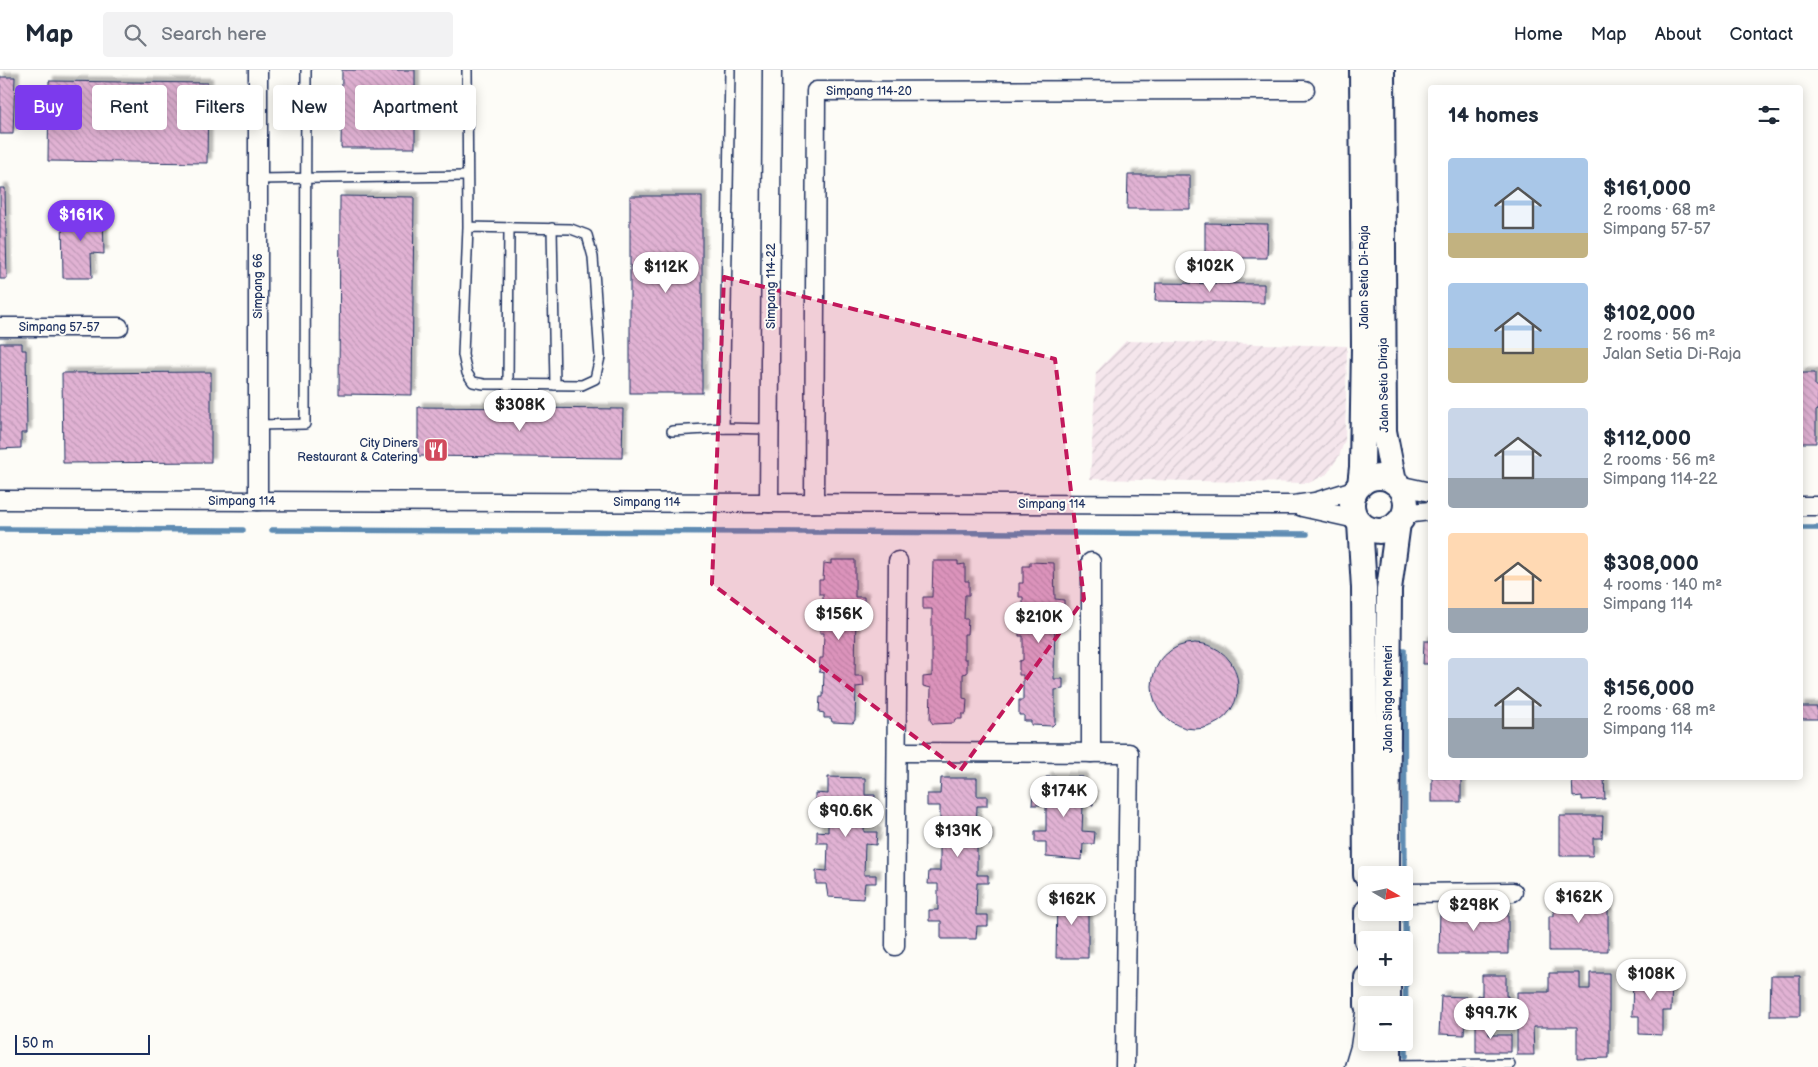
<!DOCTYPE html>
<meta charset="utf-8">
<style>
body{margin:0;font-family:"Balsamiq Sans",sans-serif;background:#f2f2f3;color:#1f2937;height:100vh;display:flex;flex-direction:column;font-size:19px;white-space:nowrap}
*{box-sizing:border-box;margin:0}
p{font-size:16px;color:#747a83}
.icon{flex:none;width:28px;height:28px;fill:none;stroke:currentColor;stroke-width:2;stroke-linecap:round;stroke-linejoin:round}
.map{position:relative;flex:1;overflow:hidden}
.side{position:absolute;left:1428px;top:15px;width:375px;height:695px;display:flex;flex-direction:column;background:#fff;border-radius:5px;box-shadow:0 2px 12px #0003}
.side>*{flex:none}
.hud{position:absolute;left:15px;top:15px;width:475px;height:45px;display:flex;gap:10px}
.needle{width:32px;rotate:99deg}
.buttons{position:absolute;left:1358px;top:796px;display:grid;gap:10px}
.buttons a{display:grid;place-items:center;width:55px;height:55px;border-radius:5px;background:#fff;box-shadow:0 2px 12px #0003;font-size:25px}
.scale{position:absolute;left:15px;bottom:12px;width:135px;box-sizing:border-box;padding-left:5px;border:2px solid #1b2f5e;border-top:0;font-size:14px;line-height:18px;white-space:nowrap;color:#1b2f5e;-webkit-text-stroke:4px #fdfcf7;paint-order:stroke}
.price{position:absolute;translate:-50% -42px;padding:0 11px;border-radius:18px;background:#fff;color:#222;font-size:16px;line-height:32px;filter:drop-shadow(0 1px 2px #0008)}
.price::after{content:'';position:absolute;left:50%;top:30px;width:15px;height:11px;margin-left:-8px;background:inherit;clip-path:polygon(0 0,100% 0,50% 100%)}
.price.current{background:#7c3aed;color:#fff}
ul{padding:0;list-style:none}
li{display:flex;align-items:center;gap:15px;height:125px;padding:0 20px}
li span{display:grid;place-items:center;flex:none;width:140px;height:100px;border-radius:5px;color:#555}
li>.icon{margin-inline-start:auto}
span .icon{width:60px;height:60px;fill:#fffc;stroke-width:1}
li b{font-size:21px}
h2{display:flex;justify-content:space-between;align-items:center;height:60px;padding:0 20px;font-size:21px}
.pill{padding:0 18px;border-radius:5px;background:#fff;box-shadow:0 2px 12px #0003;font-size:18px;line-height:45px}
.pill.current{background:#7c3aed;color:#fff}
header{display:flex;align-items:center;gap:30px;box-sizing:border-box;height:70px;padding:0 25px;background:#fff;border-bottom:1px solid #e0e1e3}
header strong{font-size:24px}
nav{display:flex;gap:28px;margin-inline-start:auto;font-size:18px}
.search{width:350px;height:45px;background:#f2f2f3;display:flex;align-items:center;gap:12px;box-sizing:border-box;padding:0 18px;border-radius:5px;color:#747a83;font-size:19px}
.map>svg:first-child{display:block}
.industrial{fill:url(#industrial-furrows)}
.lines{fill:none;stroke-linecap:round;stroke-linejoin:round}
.stream{stroke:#5e8cb3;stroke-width:5.5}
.building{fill:url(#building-back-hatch);stroke:#1b2f5e;filter:url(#shadow)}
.service-casing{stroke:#1b2f5e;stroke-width:12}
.minor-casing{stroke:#1b2f5e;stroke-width:21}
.secondary-casing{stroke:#1b2f5e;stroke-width:28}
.service{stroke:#fdfcf7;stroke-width:9}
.minor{stroke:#fdfcf7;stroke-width:18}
.secondary{stroke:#fdfcf7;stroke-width:24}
.marked{fill:#c2185b;fill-opacity:0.2;stroke:#c2185b;stroke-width:4;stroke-dasharray:10 6;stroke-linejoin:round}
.labels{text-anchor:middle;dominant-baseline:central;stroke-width:4;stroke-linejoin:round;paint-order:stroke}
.street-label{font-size:12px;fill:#1b2f5e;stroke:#fdfcf7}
.poi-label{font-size:12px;fill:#1b2f5e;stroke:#fdfcf7;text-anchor:end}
</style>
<header>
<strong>Map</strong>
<div class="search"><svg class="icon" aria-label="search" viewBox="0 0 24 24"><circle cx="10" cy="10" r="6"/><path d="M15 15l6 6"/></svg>Search here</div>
<nav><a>Home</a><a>Map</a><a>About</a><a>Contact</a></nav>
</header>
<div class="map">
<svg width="1818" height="997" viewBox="0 0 1818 997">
<defs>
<pattern id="industrial-furrows" width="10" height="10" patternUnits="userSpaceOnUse" patternTransform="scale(1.25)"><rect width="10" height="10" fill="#f5e6ec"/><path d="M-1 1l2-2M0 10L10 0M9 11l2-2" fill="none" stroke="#d1c6cd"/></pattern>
<pattern id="building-back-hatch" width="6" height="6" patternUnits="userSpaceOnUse" patternTransform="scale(1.25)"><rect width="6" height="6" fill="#e1b2d3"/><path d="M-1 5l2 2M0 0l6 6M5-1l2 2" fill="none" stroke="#c099b8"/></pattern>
<filter id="shadow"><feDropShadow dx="4.5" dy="-4.5" stdDeviation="1" flood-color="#0004"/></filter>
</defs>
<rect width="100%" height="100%" fill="#fdfcf7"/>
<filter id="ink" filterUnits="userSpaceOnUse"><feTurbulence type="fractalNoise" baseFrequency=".02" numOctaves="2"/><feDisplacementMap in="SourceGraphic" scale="10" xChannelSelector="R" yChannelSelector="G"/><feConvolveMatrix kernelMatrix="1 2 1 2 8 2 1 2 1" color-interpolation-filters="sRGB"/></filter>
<g filter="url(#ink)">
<!-- industrial -->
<path class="industrial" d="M 1126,271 L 1347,276 L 1345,370 L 1339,386 L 1327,404 L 1309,413 L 1090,409 L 1096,302 Z"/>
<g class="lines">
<!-- stream -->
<g class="stream">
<path d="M 1800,458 L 1818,458"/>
<path d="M 0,459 L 243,460"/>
<path d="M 272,460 L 1307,464"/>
<path d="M 1404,580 L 1405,814"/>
<path d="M 1405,831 L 1406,986"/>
</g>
</g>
<!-- building -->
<g class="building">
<path d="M 342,0 L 415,0 L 415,78 L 341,78 Z"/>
<path d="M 0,7 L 15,7 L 13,64 L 0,64 Z"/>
<path d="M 49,11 L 208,13 L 207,93 L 48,91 Z"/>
<path d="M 1128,105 L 1190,105 L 1190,139 L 1127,139 Z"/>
<path d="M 0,118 L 5,118 L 7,209 L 0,209 Z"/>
<path d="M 340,126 L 414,127 L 412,325 L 339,324 Z"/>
<rect x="630" y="126" width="72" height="197"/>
<path d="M 103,141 L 104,184 L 91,183 L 92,208 L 63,208 L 62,142 Z"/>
<path d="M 1205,153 L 1268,154 L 1267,188 L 1205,188 Z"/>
<path d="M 1156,213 L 1264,214 L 1264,233 L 1155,231 Z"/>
<path d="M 0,273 L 22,273 L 22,280 L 26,280 L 27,363 L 21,363 L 21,378 L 0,379 Z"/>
<path d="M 211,302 L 211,392 L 63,393 L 62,303 Z"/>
<path d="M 1800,303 L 1815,303 L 1815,316 L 1818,316 L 1818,340 L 1816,340 L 1816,373 L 1800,373 Z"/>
<path d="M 418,337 L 623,339 L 622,388 L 418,386 Z"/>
<path d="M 831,490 L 855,490 L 855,527 L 864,527 L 864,538 L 856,538 L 855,606 L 863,606 L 864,616 L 856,617 L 855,650 L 853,653 L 832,652 L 831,648 L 824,648 L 824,643 L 819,642 L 820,627 L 823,627 L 824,603 L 819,602 L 820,588 L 823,588 L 824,563 L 820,563 L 820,548 L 823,548 L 823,524 L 819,524 L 819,510 L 823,510 L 824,493 L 831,494 Z"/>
<path d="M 933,491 L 958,491 L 958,495 L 965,494 L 965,511 L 969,511 L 969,525 L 965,525 L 964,549 L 968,549 L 967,564 L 964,564 L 964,589 L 967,589 L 967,603 L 963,604 L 963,628 L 967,629 L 966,644 L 962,644 L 962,649 L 955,649 L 954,653 L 933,654 L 930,650 L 931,618 L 923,616 L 923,607 L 932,606 L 932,539 L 923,539 L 923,527 L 932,527 Z"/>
<path d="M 1030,492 L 1054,493 L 1055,529 L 1064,530 L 1064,541 L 1055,541 L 1054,609 L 1063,609 L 1063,619 L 1055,620 L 1055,653 L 1052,656 L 1031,655 L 1031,651 L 1024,651 L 1024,645 L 1019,645 L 1019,630 L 1023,630 L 1023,605 L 1019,605 L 1019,591 L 1023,590 L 1023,566 L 1019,566 L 1019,551 L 1023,551 L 1023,527 L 1019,527 L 1019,513 L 1023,513 L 1023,496 L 1030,496 Z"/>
<path d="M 1424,571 L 1430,571 L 1430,594 L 1423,594 Z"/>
<circle cx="1195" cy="616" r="43"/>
<path d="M 1800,637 L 1817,637 L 1818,649 L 1800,649 Z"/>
<path d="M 828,707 L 865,708 L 865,725 L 875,725 L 875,736 L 865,736 L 864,762 L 877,762 L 876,775 L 865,774 L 864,805 L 876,805 L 876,813 L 865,813 L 863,829 L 828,827 L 826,814 L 816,814 L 816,800 L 827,801 L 828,773 L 817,773 L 817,761 L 828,762 L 828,736 L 815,736 L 815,723 L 828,724 Z"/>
<path d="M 1046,707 L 1083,707 L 1083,724 L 1093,725 L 1093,735 L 1083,735 L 1082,761 L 1095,762 L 1094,774 L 1083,774 L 1082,790 L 1046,787 L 1046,772 L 1035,772 L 1035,761 L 1046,761 L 1046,735 L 1032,735 L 1033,723 L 1046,723 Z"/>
<path d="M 941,708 L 977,708 L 977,726 L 987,726 L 987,736 L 977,736 L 976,763 L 989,763 L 989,775 L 977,774 L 977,805 L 988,805 L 988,813 L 977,813 L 976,845 L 988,845 L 988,856 L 977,856 L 976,869 L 941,869 L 941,851 L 929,851 L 929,840 L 938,840 L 938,814 L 928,814 L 929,801 L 940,801 L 940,773 L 929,773 L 929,762 L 940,762 L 940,736 L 927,736 L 927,724 L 940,724 Z"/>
<rect x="1432" y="708" width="29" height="24"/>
<path d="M 1572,708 L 1604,708 L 1605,729 L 1582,730 L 1582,726 L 1573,727 Z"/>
<path d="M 1560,746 L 1603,746 L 1602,768 L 1593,768 L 1593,786 L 1560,786 Z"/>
<path d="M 1057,824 L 1088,824 L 1088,888 L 1056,888 Z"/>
<path d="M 1554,825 L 1608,825 L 1608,881 L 1549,881 L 1549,846 L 1554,846 Z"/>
<path d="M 1440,839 L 1508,839 L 1508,884 L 1439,884 Z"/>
<path d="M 1549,903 L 1580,903 L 1580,919 L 1590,919 L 1590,903 L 1609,903 L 1609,988 L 1577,989 L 1577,957 L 1533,957 L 1534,985 L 1517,985 L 1517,922 L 1549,922 Z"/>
<path d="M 1633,903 L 1672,904 L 1671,941 L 1662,941 L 1662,965 L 1639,964 L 1639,946 L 1632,946 Z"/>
<path d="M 1482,905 L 1506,905 L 1506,926 L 1508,926 L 1508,953 L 1491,953 L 1491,950 L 1477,950 L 1477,925 L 1482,926 Z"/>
<path d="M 1771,906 L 1800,906 L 1800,946 L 1770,946 Z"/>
<path d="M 1441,926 L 1466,927 L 1464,965 L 1439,964 Z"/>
<path d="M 1476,952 L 1489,952 L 1489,965 L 1511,965 L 1511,982 L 1476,982 Z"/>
</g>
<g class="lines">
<defs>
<g id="service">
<path d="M 467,0 L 468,157 L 463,285 L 467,303 L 473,312 L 484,314 L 582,315 L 595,309 L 600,287 L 593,187 L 587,165 L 571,159 L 468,157"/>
<path d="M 258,109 L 467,106"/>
<path d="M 552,158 L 555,315"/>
<path d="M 508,315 L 509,157"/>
<path d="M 258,355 L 305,354 L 306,0"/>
<path d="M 724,358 L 730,0"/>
<path d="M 672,361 L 724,358 L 771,359"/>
<path d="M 1389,995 L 1510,994"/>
</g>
<g id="minor">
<path d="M 258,0 L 258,431"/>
<path d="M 0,257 L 119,257"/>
<path d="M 1398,415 L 1430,422"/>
<path d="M 0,430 L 1294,435 L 1315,432 L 1357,419"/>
<path d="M 769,433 L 772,0"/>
<path d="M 814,433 L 816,21 L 1305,20"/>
<path d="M 1800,436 L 1818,436"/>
<path d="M 1302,437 L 1356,449"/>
<path d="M 1404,444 L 1430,441"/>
<path d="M 897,682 L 1129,683 L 1125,997"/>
<path d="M 1091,683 L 1091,492"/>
<path d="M 1404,823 L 1513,822"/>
<path d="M 895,876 L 898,491"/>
<path d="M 1354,997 L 1360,977 L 1366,936"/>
</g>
<g id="secondary">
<path d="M 1382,0 L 1384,361 L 1394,412"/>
<circle cx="1379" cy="434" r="27"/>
<path d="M 1360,415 L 1362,397 L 1364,277 L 1362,0"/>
<path d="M 1360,453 L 1364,518 L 1366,805"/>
<path d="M 1387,805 L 1389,519 L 1398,453"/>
<path d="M 1367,842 L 1367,870"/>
<path d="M 1387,842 L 1387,870"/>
<path d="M 1367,908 L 1367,935"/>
<path d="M 1388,908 L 1388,935"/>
<path d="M 1368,972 L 1368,997"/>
<path d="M 1389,972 L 1389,997"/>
</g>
</defs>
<!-- service casing -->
<use href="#service" class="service-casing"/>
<!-- minor casing -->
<use href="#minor" class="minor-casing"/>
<!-- secondary casing -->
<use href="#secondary" class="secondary-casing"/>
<!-- service -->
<use href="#service" class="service"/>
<!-- minor -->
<use href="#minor" class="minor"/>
<!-- secondary -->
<use href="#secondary" class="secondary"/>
</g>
</g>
<!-- marked area -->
<path class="marked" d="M 724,207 L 1055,289 L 1084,529 L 960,701 L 712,514 Z"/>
<!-- icons -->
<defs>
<symbol id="restaurant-square" viewBox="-11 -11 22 22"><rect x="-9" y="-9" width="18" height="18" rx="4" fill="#d1495b" stroke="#fdfcf7"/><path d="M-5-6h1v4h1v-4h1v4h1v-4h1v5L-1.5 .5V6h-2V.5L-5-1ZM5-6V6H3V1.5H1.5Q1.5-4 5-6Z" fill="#fff"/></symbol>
</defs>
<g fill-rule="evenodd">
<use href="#restaurant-square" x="422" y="366" width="28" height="28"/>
</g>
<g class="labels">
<!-- street labels -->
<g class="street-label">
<text x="869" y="21">Simpang 114-20</text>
<text transform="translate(1364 207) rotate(-90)">Jalan Setia Di-Raja</text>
<text transform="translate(258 216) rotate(-90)">Simpang 66</text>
<text transform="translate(771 216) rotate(-90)">Simpang 114-22</text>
<text x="59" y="257">Simpang 57-57</text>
<text transform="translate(1384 315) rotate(-91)">Jalan Setia Diraja</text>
<text x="242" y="431">Simpang 114</text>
<text x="647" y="432">Simpang 114</text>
<text x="1052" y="434">Simpang 114</text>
<text transform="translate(1388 629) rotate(-90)">Jalan Singa Menteri</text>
</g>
<!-- poi labels -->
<g class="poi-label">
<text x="418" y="373">City Diners<tspan x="418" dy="14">Restaurant &amp; Catering</tspan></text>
</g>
</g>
</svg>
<div class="buttons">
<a><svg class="needle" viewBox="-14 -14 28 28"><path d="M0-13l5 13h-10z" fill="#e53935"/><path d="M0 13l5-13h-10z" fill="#747a83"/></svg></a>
<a>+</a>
<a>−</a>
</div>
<div class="scale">50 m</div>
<b class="price current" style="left:81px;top:172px">$161K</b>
<b class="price" style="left:1210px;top:223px">$102K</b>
<b class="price" style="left:666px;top:224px">$112K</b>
<b class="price" style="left:520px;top:362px">$308K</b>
<b class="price" style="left:839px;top:571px">$156K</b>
<b class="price" style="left:1039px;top:574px">$210K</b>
<b class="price" style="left:1064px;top:748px">$174K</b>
<b class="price" style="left:846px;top:768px">$90.6K</b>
<b class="price" style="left:958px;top:788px">$139K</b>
<b class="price" style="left:1579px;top:854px">$162K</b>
<b class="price" style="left:1072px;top:856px">$162K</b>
<b class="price" style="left:1474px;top:862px">$298K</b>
<b class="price" style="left:1651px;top:931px">$108K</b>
<b class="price" style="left:1491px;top:970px">$99.7K</b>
<div class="hud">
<a class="pill current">Buy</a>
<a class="pill">Rent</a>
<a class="pill">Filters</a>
<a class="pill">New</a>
<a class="pill">Apartment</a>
</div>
<section class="side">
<h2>14 homes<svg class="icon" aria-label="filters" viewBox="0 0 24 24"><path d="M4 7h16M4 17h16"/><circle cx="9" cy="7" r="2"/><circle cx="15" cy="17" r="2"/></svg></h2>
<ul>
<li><span style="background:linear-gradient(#a9c7e8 75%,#c2b280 0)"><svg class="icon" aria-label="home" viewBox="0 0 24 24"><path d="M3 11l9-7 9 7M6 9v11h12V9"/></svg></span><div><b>$161,000</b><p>2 rooms · 68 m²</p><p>Simpang 57-57</p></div></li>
<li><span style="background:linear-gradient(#a9c7e8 65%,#c2b280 0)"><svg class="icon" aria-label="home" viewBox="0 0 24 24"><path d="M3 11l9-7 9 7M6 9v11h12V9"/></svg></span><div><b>$102,000</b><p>2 rooms · 56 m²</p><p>Jalan Setia Di-Raja</p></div></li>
<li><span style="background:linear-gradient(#c9d6e8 70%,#9aa5b1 0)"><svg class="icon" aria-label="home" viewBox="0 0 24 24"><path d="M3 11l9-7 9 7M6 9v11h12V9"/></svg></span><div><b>$112,000</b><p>2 rooms · 56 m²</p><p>Simpang 114-22</p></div></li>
<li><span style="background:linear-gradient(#ffd9b3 75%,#9aa5b1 0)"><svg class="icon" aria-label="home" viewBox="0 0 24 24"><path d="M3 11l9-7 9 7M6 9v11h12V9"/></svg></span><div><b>$308,000</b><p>4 rooms · 140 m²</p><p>Simpang 114</p></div></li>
<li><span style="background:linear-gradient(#c9d6e8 60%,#9aa5b1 0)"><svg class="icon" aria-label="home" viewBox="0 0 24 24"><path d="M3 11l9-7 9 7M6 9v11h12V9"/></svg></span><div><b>$156,000</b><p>2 rooms · 68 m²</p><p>Simpang 114</p></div></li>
</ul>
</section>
</div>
